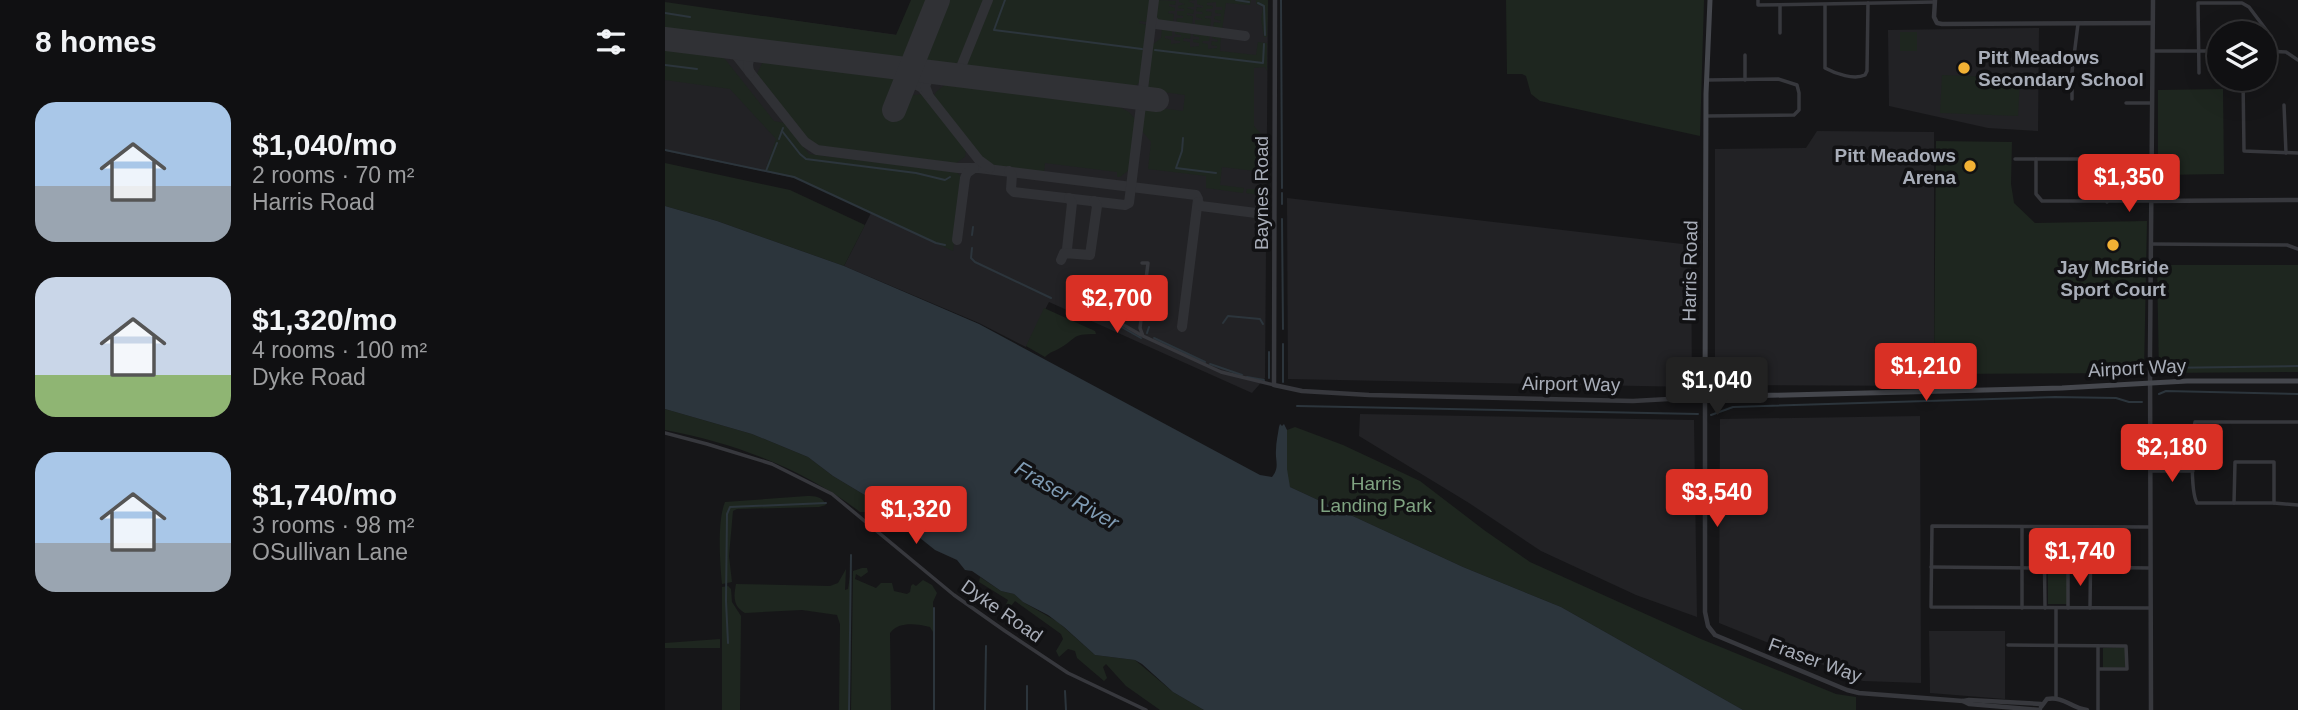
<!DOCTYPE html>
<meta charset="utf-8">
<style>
body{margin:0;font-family:Arial,sans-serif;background:#1e1e20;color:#f1f3f6;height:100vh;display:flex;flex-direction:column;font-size:26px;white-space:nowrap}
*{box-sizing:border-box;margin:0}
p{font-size:23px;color:#9c9d9f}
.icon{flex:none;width:38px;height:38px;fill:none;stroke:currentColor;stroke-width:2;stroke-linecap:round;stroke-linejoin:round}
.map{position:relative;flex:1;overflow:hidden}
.drawer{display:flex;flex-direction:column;background:#101012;width:665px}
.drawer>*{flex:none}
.fabs{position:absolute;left:1542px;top:21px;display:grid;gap:14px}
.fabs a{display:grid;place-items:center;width:70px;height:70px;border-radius:50%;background:#101012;box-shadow:0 7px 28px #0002,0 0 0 2px #303032;font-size:35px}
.price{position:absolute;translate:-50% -60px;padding:0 16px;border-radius:7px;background:#d93025;color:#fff;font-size:23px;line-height:46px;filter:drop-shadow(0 2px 4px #0008)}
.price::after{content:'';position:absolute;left:50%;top:42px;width:21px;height:16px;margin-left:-10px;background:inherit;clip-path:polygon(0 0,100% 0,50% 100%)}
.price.active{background:#222;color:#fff}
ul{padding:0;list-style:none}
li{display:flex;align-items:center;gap:21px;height:175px;padding:0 35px}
li span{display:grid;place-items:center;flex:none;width:196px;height:140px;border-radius:21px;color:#555}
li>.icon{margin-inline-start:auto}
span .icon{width:84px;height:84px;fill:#fffc;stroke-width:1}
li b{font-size:30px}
h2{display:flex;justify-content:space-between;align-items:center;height:84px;padding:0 35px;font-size:30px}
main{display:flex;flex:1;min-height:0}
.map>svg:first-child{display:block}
.built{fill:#222225}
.green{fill:#1e261f}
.water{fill:#2c353c}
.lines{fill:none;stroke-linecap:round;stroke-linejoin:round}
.stream{stroke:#2c353c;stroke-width:2}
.taxiway{stroke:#303135;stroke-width:10}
.runway{stroke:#303135;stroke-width:24}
.minor{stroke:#37383d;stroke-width:3.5}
.tertiary{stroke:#37383d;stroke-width:4.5}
.secondary{stroke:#45474d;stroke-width:5}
.poi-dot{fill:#f2b134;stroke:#111113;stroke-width:2.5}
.labels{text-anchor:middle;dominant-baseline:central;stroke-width:7;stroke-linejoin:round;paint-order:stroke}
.poi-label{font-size:19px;font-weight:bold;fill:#a8adb8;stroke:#111113;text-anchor:start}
.street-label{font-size:19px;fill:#a8adb8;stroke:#111113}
.park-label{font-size:19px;fill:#7fa381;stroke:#111113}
.water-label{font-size:21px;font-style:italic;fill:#7f9bb3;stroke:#111113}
</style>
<main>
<section class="drawer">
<h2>8 homes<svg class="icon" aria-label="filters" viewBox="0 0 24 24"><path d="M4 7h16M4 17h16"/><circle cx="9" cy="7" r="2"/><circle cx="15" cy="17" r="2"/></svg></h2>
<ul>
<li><span style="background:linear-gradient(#a9c7e8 60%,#9aa5b1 0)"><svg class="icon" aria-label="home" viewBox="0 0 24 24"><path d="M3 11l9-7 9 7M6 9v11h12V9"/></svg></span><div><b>$1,040/mo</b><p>2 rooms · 70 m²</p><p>Harris Road</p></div></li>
<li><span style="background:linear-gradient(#c9d6e8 70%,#8fb573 0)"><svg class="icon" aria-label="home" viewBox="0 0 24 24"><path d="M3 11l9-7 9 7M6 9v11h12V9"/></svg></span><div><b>$1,320/mo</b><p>4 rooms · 100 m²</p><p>Dyke Road</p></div></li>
<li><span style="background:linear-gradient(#a9c7e8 65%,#9aa5b1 0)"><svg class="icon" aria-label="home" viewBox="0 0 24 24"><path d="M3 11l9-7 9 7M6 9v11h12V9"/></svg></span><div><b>$1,740/mo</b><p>3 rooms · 98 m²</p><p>OSullivan Lane</p></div></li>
</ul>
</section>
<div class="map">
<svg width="1633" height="710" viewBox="0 0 1633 710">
<rect width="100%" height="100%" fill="#161618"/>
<!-- built -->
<g class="built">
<path d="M 247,0 L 603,0 L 600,378 L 587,393 L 384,302 L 361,347 L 314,323 L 179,266 L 206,213 L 130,178 L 0,151 L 0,3 L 233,35 Z"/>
<path d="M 1374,28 L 1373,131 L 1323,128 L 1224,106 L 1223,30 Z"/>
<path d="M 1152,131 L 1269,132 L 1269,386 L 1050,385 L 1050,149 L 1141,148 Z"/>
<path d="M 622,198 L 1026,245 L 1027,387 L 623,379 Z"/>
<path d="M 695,414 L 1029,420 L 1032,617 L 971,595 L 876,551 L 804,503 L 694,436 Z"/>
<path d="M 1255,416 L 1256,683 L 1198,681 L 1054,623 L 1055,419 Z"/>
<path d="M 1264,631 L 1340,631 L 1340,699 L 1265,693 Z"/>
</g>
<!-- green -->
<g class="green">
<path d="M 246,0 L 266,0 L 243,57 L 239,60 L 0,31 L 0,2 L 231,35 Z"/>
<path d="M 279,0 L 320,0 L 296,60 L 287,66 L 258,63 L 256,58 Z"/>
<path d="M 325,0 L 485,0 L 483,22 L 475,21 L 474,23 L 482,25 L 475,82 L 467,89 L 303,68 L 301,62 Z"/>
<path d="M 493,0 L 511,1 L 510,5 L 504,4 L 504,6 L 510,8 L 510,11 L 504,11 L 503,13 L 509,14 L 508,23 L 490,21 Z"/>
<path d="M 514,0 L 530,0 L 523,1 L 529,4 L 529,7 L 523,7 L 522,8 L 529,10 L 528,14 L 522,13 L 522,15 L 528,16 L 527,26 L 511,24 L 512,18 L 518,18 L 518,16 L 512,15 L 512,11 L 519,11 L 519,9 L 513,8 L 513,6 L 520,4 L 514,2 Z"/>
<path d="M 532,0 L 586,0 L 585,5 L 561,3 L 557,30 L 548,28 L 549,22 L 555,23 L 556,21 L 549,19 L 550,16 L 556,16 L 556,14 L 550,13 L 550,10 L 557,10 L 557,7 L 551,7 L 551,2 L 542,3 L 542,5 L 548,6 L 547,9 L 541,9 L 541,11 L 547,12 L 546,16 L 540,16 L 540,18 L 546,19 L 545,28 L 530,26 L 530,20 L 536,20 L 537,19 L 531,17 L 531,14 L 538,14 L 537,12 L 531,11 L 532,7 L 538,8 L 538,6 L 532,4 Z"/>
<path d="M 591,0 L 603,0 L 602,37 L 599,37 L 596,19 L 598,7 L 591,4 Z"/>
<path d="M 841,0 L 1039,0 L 1035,136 L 875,101 L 866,94 L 861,76 L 857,74 L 842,74 Z"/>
<path d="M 497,28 L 507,29 L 507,36 L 500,36 L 500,38 L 506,40 L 506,44 L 515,43 L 515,41 L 509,40 L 509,37 L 516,37 L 516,35 L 510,34 L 510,30 L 526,32 L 525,39 L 519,38 L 518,41 L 525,42 L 525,47 L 534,46 L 534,43 L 528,42 L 528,39 L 534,40 L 534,37 L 528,36 L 529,32 L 545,34 L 544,41 L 538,41 L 537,43 L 543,44 L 543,49 L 552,48 L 552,46 L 546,45 L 547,41 L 552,42 L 553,40 L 547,38 L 547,34 L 556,35 L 555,51 L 591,55 L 593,42 L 602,43 L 602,71 L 600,67 L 589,68 L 589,126 L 597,135 L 598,181 L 593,195 L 581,193 L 582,189 L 591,189 L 597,184 L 596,176 L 590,171 L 557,167 L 555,185 L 579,188 L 578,193 L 541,188 L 541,176 L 483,169 L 486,142 L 477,131 L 480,106 L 518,111 L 520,95 L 483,90 L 487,45 L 496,38 Z"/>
<rect x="1235" y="32" width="17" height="19"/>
<path d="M 0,47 L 56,54 L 109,121 L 120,123 L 144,154 L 292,172 L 297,178 L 288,251 L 130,178 L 100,171 L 111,139 L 65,89 L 0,80 Z"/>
<path d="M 99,59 L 236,76 L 223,108 L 234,113 L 241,96 L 258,94 L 301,149 L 300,157 L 290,164 L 157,147 L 143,140 L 92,74 Z"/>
<path d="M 1277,75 L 1355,78 L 1353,116 L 1275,113 Z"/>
<path d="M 283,82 L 445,102 L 464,112 L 471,120 L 464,170 L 455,177 L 452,177 L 452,172 L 380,163 L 379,172 L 330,166 L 318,159 L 269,96 L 271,92 Z"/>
<path d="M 1558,89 L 1559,174 L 1493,175 L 1493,90 Z"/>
<path d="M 1271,141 L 1347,142 L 1346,184 L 1349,203 L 1370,223 L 1482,221 L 1479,371 L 1478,373 L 1269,374 Z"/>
<path d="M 0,163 L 125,190 L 200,225 L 179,266 L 52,221 L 0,206 Z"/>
<path d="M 1492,265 L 1633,265 L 1633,372 L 1494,373 Z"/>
<path d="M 379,308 L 430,331 L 431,334 C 405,334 413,338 395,348 C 389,352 386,351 380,357 L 361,346 Z"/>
<path d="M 0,409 L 87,434 L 143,457 L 168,476 L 203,497 L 207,508 L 202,512 L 195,512 C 139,469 70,443 0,430 Z"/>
<path d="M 630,427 L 678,445 L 755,481 L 819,530 L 865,562 L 1036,639 L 1171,694 L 1191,697 L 1191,710 L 1078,710 L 896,607 L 798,567 L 625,487 C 618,471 620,447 622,430 Z"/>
<path d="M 142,496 C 150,496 157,496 161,505 L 154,507 L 72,509 L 68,511 L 64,556 L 67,582 L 57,584 C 55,564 52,521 60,502 Z"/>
<path d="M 197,568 L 202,568 L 203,572 L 196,577 L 191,574 L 190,579 L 211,588 L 216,583 L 227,583 L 229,591 L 242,594 L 245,592 L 246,586 L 248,584 L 251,586 L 258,580 L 267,585 L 272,593 L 268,602 L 268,632 L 265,627 C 252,624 234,621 225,633 L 226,710 L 186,710 L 188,571 Z"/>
<path d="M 181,569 L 180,590 L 183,589 L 185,576 L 186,577 L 183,710 L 174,710 L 175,624 L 172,615 L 137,610 L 80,613 C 67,606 69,595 71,584 L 165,586 L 173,583 Z"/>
<rect x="1383" y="571" width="19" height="33"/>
<path d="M 315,577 L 336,591 L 349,594 L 358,602 L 393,622 L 430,655 L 470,660 L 508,692 L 539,710 L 495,710 L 461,686 L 441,664 L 438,667 L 442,678 L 439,681 L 412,658 L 410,651 L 403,649 L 394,657 L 391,651 L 398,639 L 396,634 L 350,601 L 343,610 L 337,613 L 343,600 L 314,582 Z"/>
<path d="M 63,586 L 66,589 L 67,602 L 76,616 L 75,710 L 57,710 L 57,587 Z"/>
<path d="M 55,639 L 55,648 L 0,648 L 0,643 Z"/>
<path d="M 1460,647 L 1460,667 L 1438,668 L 1438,648 Z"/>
</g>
<!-- water -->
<path class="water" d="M 0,206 L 52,221 L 179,266 L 314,324 L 595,475 L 607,477 C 615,467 610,461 611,450 C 611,442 613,434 614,427 L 615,424 L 617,426 L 619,424 L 622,430 L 622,469 L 625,487 L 798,567 L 896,607 L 1078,710 L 539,710 L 508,692 L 477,664 L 470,660 L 430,655 L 399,627 L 383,615 L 358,602 L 349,594 L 336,591 L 307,571 L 300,570 L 292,560 L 270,550 L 235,522 L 208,504 L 203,497 L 168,476 L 143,457 L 87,434 L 0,409 Z"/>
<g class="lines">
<!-- stream -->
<g class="stream">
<path d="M 340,0 L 329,30 L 477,49"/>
<path d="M 571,0 L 584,2"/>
<path d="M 616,0 L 617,188"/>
<path d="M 593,3 L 599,6 L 600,35"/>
<path d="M 0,13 L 25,17"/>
<path d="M 490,50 L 598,63 L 599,44"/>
<path d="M 0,65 L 32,69"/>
<path d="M 117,131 L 135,154 L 141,159 L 251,173 L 280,180 L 285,177"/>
<path d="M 518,138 L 517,151 L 511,168 L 551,173"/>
<path d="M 114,139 L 118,128"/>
<path d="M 0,150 L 129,177 L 271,243 L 280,245"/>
<path d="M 101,171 L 112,143"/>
<path d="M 617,193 L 617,204"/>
<path d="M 617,219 L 618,329"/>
<path d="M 307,235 L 308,227"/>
<path d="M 307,248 L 306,258 L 310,262 L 386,298"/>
<path d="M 446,310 L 455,310 L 458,282 L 476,283"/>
<path d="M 437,316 L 476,338"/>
<path d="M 558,323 L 563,316 L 595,319 L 598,324"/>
<path d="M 482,333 L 484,327"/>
<path d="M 489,338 L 540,362"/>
<path d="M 545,364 L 577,375"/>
<path d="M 1496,368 L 1633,366"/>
<path d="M 582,377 L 599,380"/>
<path d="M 604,378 L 604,352"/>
<path d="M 618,382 L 618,344"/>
<path d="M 1494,394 L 1501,391 L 1633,394"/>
<path d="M 632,406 L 1033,414"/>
<path d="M 1046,415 L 1068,407 L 1390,397 L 1451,398 L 1464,402 L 1477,402"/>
<path d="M 269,608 L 269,710"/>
<path d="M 63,643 L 61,601 L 62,514 L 65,507 L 161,503"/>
<path d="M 400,691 L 401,710"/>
<path d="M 184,710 L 186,555"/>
<path d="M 320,710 L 321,646"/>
<path d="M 362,710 L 362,686"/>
</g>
<!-- taxiway -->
<g class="taxiway">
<path d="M 487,19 L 491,24 L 580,36"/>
<path d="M 51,46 L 64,49 L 71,55 L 140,142 L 152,150 L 293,168 L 314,168 L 531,195 L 533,199 L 517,327"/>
<path d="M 251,55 L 249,67 L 251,79"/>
<path d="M 230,67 L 239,70 L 247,75 L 314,160 L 325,168"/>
<path d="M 85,73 C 79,59 88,52 101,52"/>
<path d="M 235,94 C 240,85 248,82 256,87"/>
<path d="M 263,94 L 260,86 C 267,67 284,79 296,67 L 323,0"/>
<path d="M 344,171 L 347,175 L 346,189 L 349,192 L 460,205 L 464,203 L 489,0"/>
<path d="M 533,202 L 536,206 L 591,213"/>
<path d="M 292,240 L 300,178 L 302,173 L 309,168"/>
<path d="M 402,249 L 407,203 L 404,198"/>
<path d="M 396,260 L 399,253 L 425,255 L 432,206 L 429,201"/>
</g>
<!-- runway -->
<g class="runway">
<path d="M 0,39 L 492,100"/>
<path d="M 229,110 L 273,0"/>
</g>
<!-- minor -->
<g class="minor">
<path d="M 1093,0 L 1093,5 L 1270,2"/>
<path d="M 1160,5 L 1160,68 C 1171,74 1189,80 1200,75 L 1202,71 L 1203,3"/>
<path d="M 1115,33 L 1115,5"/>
<path d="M 1488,51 L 1554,51"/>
<path d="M 1600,51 L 1621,52 L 1633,60"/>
<path d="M 1080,55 L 1080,80"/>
<path d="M 1534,73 L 1533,3 L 1577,3 L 1584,7 L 1602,31 L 1603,51"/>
<path d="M 1578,79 L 1579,151 L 1633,153"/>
<path d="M 1042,80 L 1113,79 L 1132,85 L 1134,93 L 1134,110 L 1129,115 L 1042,116"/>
<path d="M 1407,99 L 1407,72 L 1413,24"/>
<path d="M 1461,103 L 1487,103"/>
<path d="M 1619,105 L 1621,153"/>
<path d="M 1350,159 L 1442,159 L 1442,202"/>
<path d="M 1371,159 L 1371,194 L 1377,201 L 1486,201"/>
<path d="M 1486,244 L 1622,245 L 1633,249"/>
<path d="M 477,263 L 483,263 L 475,328 L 478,336 L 556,372 L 609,385"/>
<path d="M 436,312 L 476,335"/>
<path d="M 1633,422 L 1530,422 C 1527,436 1525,491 1532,503 L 1609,503 L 1633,505"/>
<path d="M 0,433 L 42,444 L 107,464 L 167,494 L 289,595 L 340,631 L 403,673 L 481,710"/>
<path d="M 1485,471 L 1528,471"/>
<path d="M 1569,503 L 1570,462 L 1609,462 L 1609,503"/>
<path d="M 1357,527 L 1357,608"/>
<path d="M 1379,527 L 1380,608"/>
<path d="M 1403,527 L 1403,608"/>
<path d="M 1485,527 L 1267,526 L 1266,607 L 1486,608"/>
<path d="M 1266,567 L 1379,568"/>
<path d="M 1403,567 L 1485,568"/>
<path d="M 1425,608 L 1426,527"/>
<path d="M 1343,645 L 1461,646 L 1462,669 L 1434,669"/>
<path d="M 1391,698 L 1391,608"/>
<path d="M 1433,710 L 1433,646"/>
</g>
<!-- tertiary -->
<g class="tertiary">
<path d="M 610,0 L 609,385 L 637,391 L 704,395 L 968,401 L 1040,397 L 1040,612 L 1043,626 L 1050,635 L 1182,690 L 1194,693 L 1298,701 L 1304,700 L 1376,704"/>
<path d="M 1270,0 L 1269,17 L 1272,23 L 1277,24 L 1488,23"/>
<path d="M 1486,201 L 1633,200"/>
<path d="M 1298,701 L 1304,704 L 1375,710"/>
<path d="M 1376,707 L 1382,699 C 1399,696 1406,708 1422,710"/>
<path d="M 1486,710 L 1485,354 L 1488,0"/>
</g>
<!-- secondary -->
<path class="secondary" d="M 1045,0 L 1041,94 L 1040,397 L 1397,388 L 1522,381 L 1633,381"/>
</g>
<!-- markers -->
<g class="poi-dot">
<circle cx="1299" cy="68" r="7"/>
<circle cx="1305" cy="166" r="7"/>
<circle cx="1448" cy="245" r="7"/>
</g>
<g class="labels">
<!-- poi labels -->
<g class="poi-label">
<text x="1313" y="57">Pitt Meadows<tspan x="1313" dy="22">Secondary School</tspan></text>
<text x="1291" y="155" text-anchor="end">Pitt Meadows<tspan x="1291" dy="22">Arena</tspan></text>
<text x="1448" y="267" text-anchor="middle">Jay McBride<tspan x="1448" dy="22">Sport Court</tspan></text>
</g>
<!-- street labels -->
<g class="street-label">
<text transform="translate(596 193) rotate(-90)">Baynes Road</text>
<text transform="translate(1025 271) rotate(-89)">Harris Road</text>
<text transform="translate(1472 368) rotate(-3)">Airport Way</text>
<text transform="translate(906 384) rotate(1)">Airport Way</text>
<text transform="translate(337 611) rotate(35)">Dyke Road</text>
<text transform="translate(1150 660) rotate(20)">Fraser Way</text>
</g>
<!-- park labels -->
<g class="park-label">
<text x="711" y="483">Harris<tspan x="711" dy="22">Landing Park</tspan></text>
</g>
<!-- water labels -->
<g class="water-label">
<text transform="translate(402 495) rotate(30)">Fraser River</text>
</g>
</g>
</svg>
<div class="fabs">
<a><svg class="icon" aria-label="layers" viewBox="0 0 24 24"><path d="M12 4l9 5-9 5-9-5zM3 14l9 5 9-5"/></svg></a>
</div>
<b class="price" style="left:1464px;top:214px">$1,350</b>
<b class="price" style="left:452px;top:335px">$2,700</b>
<b class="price" style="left:1261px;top:403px">$1,210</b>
<b class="price active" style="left:1052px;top:417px">$1,040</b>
<b class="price" style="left:1507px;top:484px">$2,180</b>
<b class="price" style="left:1052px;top:529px">$3,540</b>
<b class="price" style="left:251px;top:546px">$1,320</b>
<b class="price" style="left:1415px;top:588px">$1,740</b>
</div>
</main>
